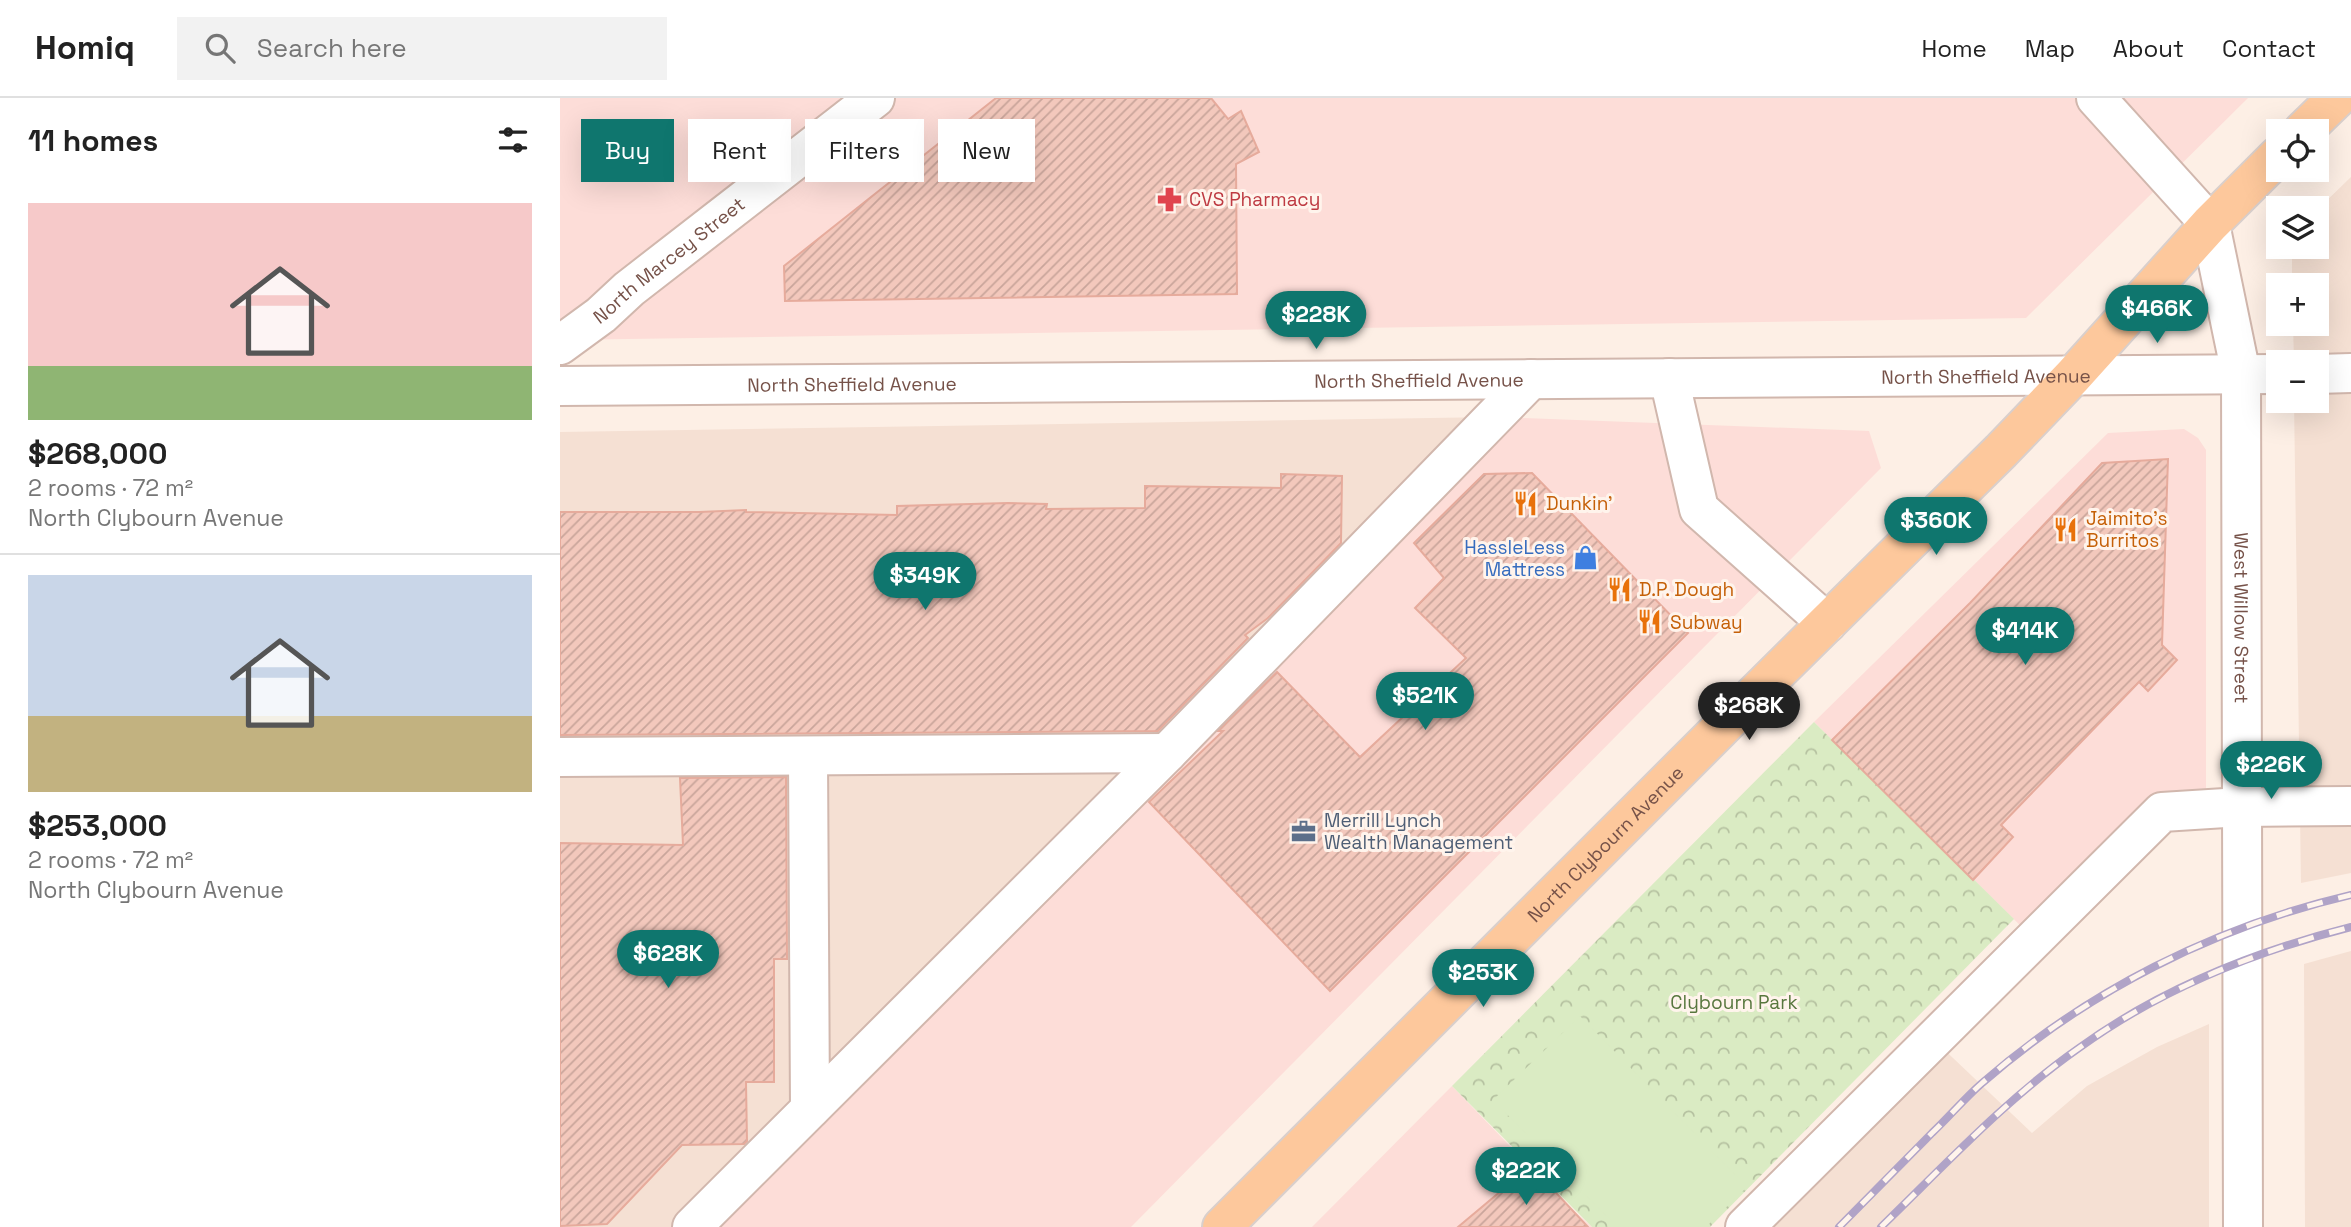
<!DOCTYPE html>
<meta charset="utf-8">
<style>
body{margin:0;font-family:"Space Grotesk",sans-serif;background:#f2f2f2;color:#222;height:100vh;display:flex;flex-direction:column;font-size:26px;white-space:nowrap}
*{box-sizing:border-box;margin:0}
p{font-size:23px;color:#767676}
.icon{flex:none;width:38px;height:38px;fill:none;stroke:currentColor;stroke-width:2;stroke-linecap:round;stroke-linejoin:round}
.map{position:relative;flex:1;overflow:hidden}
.panel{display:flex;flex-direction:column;background:#fff;width:560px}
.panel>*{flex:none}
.top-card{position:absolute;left:21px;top:21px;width:665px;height:63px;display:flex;gap:14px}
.controls{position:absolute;left:1706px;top:21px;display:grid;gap:14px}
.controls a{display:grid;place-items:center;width:63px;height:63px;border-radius:0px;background:#fff;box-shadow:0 7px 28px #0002;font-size:35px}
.price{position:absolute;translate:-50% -60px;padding:0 16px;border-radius:24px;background:#0f766e;color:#fff;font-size:23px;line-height:46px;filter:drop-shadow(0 2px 4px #0008)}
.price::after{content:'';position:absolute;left:50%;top:42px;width:21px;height:16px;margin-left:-10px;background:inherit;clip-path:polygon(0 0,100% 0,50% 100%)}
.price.current{background:#222;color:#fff}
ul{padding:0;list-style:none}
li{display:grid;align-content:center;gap:14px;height:371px;padding:0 28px}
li+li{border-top:2px solid #e0e0e0}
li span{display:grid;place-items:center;height:217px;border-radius:0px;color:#555}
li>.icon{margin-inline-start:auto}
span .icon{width:126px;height:126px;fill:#fffc;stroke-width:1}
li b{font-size:30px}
h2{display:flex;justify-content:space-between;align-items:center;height:84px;padding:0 28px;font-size:30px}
.tag{padding:0 24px;border-radius:0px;background:#fff;box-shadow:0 7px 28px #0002;font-size:24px;line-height:63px}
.tag.current{background:#0f766e;color:#fff}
header{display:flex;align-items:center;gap:42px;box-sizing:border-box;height:98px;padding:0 35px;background:#fff;border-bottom:2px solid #e0e0e0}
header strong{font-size:33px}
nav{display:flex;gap:38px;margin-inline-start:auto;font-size:24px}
.search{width:490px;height:63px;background:#f2f2f2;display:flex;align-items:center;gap:18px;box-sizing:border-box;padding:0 24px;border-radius:0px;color:#767676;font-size:26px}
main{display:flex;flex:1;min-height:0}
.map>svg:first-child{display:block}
.residential{fill:#f5e0d3}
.commercial{fill:#fdddd8}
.forest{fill:url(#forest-crowns)}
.garden{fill:#daebc3}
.building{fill:url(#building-hatch);stroke:#e6ab9c;stroke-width:2}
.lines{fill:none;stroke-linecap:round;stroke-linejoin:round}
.minor-casing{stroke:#d1b7ad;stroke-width:42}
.major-casing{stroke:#d9cfcc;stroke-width:42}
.minor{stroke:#fff;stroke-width:38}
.major{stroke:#fdc89c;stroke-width:38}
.rail-casing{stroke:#b0a3c7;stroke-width:8}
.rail{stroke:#fff4ec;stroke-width:5;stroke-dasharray:16;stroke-linecap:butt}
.labels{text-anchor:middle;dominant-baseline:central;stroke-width:6;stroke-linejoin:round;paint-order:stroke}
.health-label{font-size:19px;fill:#be3a42;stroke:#fff4ec;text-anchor:start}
.street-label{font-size:19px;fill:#765249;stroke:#fff4ec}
.food-label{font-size:19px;fill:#c56008;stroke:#fff4ec;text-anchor:start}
.shop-label{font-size:19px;fill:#366cbe;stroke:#fff4ec;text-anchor:end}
.service-label{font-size:19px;fill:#4e5e75;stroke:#fff4ec;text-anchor:start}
.park-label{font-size:19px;fill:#58773e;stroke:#fff4ec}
</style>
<header>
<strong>Homiq</strong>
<div class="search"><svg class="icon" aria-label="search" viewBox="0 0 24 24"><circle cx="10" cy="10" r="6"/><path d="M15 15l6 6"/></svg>Search here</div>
<nav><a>Home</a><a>Map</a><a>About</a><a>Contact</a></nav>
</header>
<main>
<section class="panel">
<h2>11 homes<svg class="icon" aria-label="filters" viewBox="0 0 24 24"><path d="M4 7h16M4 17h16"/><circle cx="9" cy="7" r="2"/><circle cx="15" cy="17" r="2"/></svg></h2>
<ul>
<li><span style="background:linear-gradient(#f6c9c9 75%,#8fb573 0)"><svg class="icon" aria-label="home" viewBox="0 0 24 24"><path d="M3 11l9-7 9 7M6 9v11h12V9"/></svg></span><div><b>$268,000</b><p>2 rooms · 72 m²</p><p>North Clybourn Avenue</p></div></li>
<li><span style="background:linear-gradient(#c9d6e8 65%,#c2b280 0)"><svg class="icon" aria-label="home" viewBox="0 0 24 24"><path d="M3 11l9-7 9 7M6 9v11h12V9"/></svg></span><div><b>$253,000</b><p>2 rooms · 72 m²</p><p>North Clybourn Avenue</p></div></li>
</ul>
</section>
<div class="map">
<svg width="1791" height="1129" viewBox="0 0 1791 1129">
<defs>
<pattern id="forest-crowns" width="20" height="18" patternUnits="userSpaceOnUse" patternTransform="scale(1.75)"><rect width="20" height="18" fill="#daebc3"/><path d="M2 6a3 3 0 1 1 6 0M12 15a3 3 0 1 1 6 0" fill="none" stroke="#b5c1a0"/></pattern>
<pattern id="building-hatch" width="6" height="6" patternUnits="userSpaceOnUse" patternTransform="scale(1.75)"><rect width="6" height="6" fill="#f3c8bc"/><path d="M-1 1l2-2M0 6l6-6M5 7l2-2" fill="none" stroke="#c9a59b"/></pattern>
</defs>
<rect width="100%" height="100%" fill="#fdefe5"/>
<!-- residential -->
<g class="residential">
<path d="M 1791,79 L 1791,775 L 1741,785 L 1734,303 L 1757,303 L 1757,264 L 1734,264 L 1733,226 L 1757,226 L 1757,187 L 1732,187 L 1732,149 L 1757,149 L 1757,112 Z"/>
<path d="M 934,319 L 132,1129 L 0,1129 L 0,334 Z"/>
<path d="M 1791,853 L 1791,1129 L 1745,1129 L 1744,866 Z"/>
<path d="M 1649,926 L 1649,1129 L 1185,1129 L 1373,941 L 1472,1035 L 1527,988 L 1597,949 Z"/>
</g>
<!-- commercial -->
<g class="commercial">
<path d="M 0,0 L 1688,0 L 1466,220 L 0,242 Z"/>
<path d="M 934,319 L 1309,333 L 1321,370 L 571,1129 L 132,1129 Z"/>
<path d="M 1624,331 L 1638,340 L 1646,352 L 1646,710 L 1633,711 L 1474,841 L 1254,624 L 1548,335 Z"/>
<path d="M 892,988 L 1003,1103 L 1032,1129 L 752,1129 Z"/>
</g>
<!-- forest -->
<path class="forest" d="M 1254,624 L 1454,821 L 1150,1129 L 1032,1129 L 892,988 Z"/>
<!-- garden -->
<path class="garden" d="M 1020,918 L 1187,1089 L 1146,1129 L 1057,1129 L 933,1002 Z"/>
<!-- building -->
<g class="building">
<path d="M 436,0 L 651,0 L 668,21 L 681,13 L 699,54 L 676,66 L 677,196 L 225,203 L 224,168 Z"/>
<path d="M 1608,361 L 1602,547 L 1617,562 L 1588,593 L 1579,584 L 1441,727 L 1453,739 L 1413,782 L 1272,642 L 1410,505 L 1542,365 Z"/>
<path d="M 972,375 L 1128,535 L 770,893 L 589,704 L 663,633 L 658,633 L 717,574 L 800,659 L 906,560 L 855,510 L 884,480 L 854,445 L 924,376 Z"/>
<path d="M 721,376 L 782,378 L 781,445 L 708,520 L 685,537 L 688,540 L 598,633 L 0,637 L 0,414 L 139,414 L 186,412 L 186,414 L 337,417 L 337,408 L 448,405 L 487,406 L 486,411 L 585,410 L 585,388 L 721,390 Z"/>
<path d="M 226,679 L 227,861 L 214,861 L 214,984 L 186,984 L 187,1043 L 184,1046 L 122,1047 L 47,1126 L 0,1128 L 0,745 L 123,747 L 120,680 Z"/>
<path d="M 971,1068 L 1028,1129 L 898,1129 Z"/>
</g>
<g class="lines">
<defs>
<g id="minor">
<path id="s1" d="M 1536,0 L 1650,126 L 1681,276 L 1683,1129"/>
<path id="s2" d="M 0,247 L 41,217 L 69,191 L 315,0"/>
<path d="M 1757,276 L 1791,275"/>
<path d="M 1109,280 L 1139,411 L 1267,525"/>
<path id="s3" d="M 0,288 L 1718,276"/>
<path d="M 248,658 L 250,1011"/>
<path d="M 0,659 L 607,655"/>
<path d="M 132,1129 L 607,655 L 971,281"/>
<path d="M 1185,1129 L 1602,714 L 1681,709 L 1791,708"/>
</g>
<g id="major">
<path d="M 1743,33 L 1777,0"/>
<path id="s4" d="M 662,1129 L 1195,596 L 1441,353 L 1513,278 L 1650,126 L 1718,58"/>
</g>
</defs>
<!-- minor casing -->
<use href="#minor" class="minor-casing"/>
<!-- major casing -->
<use href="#major" class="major-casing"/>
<!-- minor -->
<use href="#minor" class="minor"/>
<!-- major -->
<use href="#major" class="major"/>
<defs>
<g id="rail">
<path d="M 1279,1129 C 1310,1098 1341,1066 1372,1035 C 1389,1019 1404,1001 1421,986 C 1527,893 1654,829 1791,797"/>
<path d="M 1321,1129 C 1385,1067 1446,1001 1519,950 C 1599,892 1696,853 1791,829"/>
</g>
</defs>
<!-- rail casing -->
<use href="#rail" class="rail-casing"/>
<!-- rail -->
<use href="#rail" class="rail"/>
</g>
<!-- icons -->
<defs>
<symbol id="pharmacy-bare" viewBox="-9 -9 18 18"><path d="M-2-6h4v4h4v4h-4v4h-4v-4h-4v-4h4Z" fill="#e0444e" stroke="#fff4ec" stroke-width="2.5" paint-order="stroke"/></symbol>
<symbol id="restaurant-bare" viewBox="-9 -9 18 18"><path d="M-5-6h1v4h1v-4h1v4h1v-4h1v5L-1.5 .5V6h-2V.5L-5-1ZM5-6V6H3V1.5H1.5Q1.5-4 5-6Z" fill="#e8710a" stroke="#fff4ec" stroke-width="2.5" paint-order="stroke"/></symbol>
<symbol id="shop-bare" viewBox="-9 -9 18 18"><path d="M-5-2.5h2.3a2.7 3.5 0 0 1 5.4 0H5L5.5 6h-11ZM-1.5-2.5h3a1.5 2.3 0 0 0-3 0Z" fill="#3f7fe0" stroke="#fff4ec" stroke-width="2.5" paint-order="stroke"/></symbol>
<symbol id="office-bare" viewBox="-9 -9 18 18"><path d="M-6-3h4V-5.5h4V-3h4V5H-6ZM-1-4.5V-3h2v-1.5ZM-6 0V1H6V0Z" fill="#5c6f8a" stroke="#fff4ec" stroke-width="2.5" paint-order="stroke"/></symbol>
</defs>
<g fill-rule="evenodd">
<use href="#pharmacy-bare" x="592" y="84" width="35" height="35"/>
<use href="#restaurant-bare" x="948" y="388" width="35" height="35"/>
<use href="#restaurant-bare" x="1488" y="414" width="35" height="35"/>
<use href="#shop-bare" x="1008" y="442" width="35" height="35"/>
<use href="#restaurant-bare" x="1042" y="474" width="35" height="35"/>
<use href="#restaurant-bare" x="1072" y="506" width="35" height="35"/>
<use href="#office-bare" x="726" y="716" width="35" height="35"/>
</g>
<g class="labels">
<!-- health labels -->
<g class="health-label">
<text x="629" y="101">CVS Pharmacy</text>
</g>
<!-- street labels -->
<g class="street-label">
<text stroke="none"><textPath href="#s2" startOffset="138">North Marcey Street</textPath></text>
<text stroke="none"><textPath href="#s3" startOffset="1426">North Sheffield Avenue</textPath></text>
<text stroke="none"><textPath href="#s3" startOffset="859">North Sheffield Avenue</textPath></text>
<text stroke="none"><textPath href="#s3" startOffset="292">North Sheffield Avenue</textPath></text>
<text stroke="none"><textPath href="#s1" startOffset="567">West Willow Street</textPath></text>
<text stroke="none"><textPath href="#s4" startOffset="542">North Clybourn Avenue</textPath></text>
</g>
<!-- food labels -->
<g class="food-label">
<text x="986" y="405">Dunkin'</text>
<text x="1526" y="420">Jaimito's<tspan x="1526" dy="22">Burritos</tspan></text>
<text x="1079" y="491">D.P. Dough</text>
<text x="1110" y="524">Subway</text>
</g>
<!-- shop labels -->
<g class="shop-label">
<text x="1005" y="449">HassleLess<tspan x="1005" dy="22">Mattress</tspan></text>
</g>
<!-- service labels -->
<g class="service-label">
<text x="764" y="722">Merrill Lynch<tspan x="764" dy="22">Wealth Management</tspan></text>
</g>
<!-- park labels -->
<g class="park-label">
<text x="1174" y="904">Clybourn Park</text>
</g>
</g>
</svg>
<div class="controls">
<a><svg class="icon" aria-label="locate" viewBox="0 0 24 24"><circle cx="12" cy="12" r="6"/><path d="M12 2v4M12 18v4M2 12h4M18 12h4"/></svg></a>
<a><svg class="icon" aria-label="layers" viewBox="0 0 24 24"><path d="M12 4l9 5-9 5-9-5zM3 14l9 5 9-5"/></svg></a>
<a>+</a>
<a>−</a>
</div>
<b class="price" style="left:1597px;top:247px">$466K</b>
<b class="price" style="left:756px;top:253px">$228K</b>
<b class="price" style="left:1376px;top:459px">$360K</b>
<b class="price" style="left:365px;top:514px">$349K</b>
<b class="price" style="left:1465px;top:569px">$414K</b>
<b class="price" style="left:865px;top:634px">$521K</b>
<b class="price current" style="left:1189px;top:644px">$268K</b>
<b class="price" style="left:1711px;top:703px">$226K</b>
<b class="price" style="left:108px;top:892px">$628K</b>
<b class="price" style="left:923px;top:911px">$253K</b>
<b class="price" style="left:966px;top:1109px">$222K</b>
<div class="top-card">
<a class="tag current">Buy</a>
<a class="tag">Rent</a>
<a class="tag">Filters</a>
<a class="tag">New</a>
</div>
</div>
</main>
